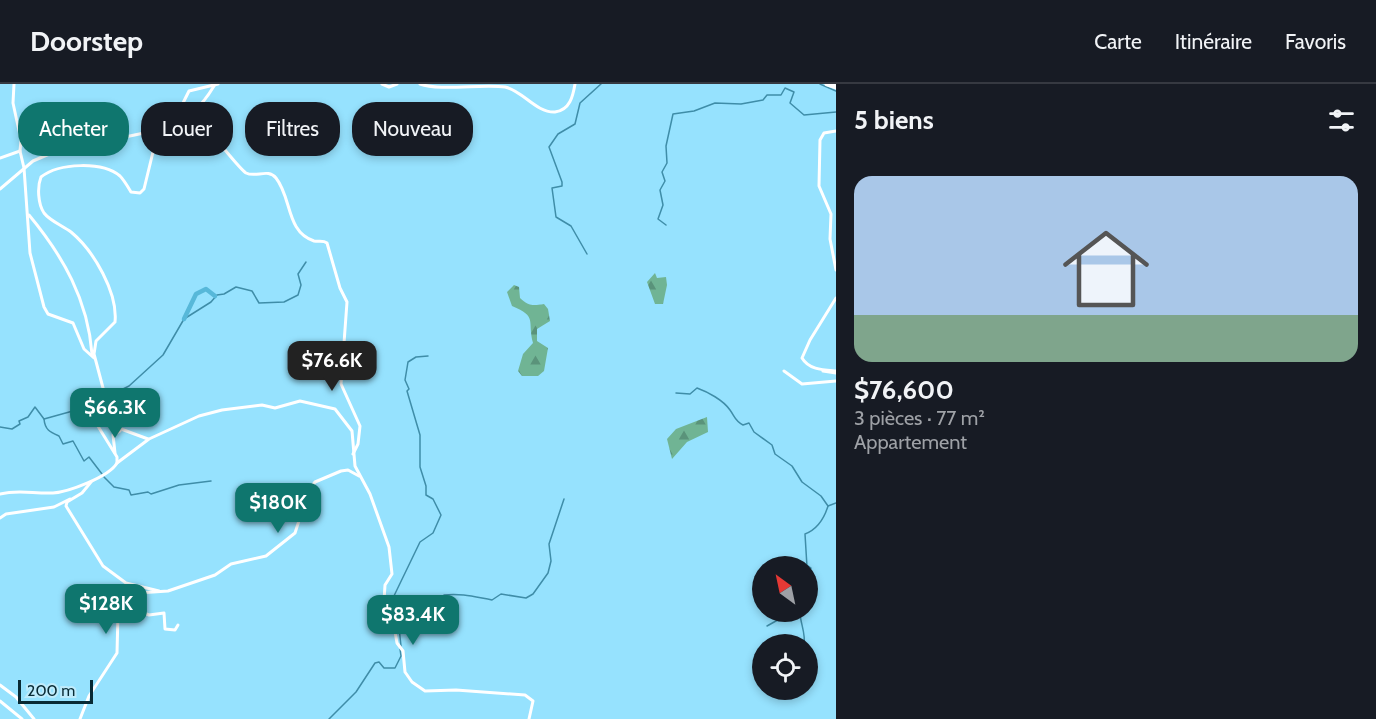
<!DOCTYPE html>
<html lang="fr">
<meta charset="utf-8">
<style>
body{margin:0;font-family:Cabin,sans-serif;background:#20242c;color:#f1f3f6;height:100vh;display:flex;flex-direction:column;font-size:22px;white-space:nowrap}
*{box-sizing:border-box;margin:0}
p{font-size:20px;color:#9ea1a6}
.icon{flex:none;width:33px;height:33px;fill:none;stroke:currentColor;stroke-width:2;stroke-linecap:round;stroke-linejoin:round}
.map{position:relative;flex:1;overflow:hidden}
.details{display:flex;flex-direction:column;background:#171b24;width:540px}
.details>*{flex:none}
.banner{position:absolute;left:18px;top:18px;width:570px;height:54px;display:flex;gap:12px}
.needle{width:39px;rotate:327deg}
.fabs{position:absolute;left:752px;top:472px;display:grid;gap:12px}
.fabs a{display:grid;place-items:center;width:66px;height:66px;border-radius:50%;background:#171b24;box-shadow:0 3px 9px #0003;font-size:30px}
.scale{position:absolute;left:18px;bottom:15px;width:75px;box-sizing:border-box;padding-left:6px;border:3px solid #082a34;border-top:0;font-size:16px;line-height:21px;white-space:nowrap;color:#082a34;-webkit-text-stroke:4px #bfebfb;paint-order:stroke}
.price{position:absolute;translate:-50% -51px;padding:0 14px;border-radius:12px;background:#0f766e;color:#fff;font-size:20px;line-height:39px;filter:drop-shadow(0 2px 3px #0008)}
.price::after{content:'';position:absolute;left:50%;top:36px;width:18px;height:14px;margin-left:-9px;background:inherit;clip-path:polygon(0 0,100% 0,50% 100%)}
.price.selected{background:#222;color:#fff}
ul{padding:0;list-style:none}
li{display:grid;align-content:center;gap:12px;height:318px;padding:0 18px}
li span{display:grid;place-items:center;height:186px;border-radius:18px;color:#555}
li>.icon{margin-inline-start:auto}
span .icon{width:108px;height:108px;fill:#fffc;stroke-width:1}
li b{font-size:26px}
h2{display:flex;justify-content:space-between;align-items:center;height:72px;padding:0 18px;font-size:26px}
.tag{padding:0 21px;border-radius:24px;background:#171b24;box-shadow:0 3px 9px #0003;font-size:21px;line-height:54px}
.tag.selected{background:#0f766e;color:#fff}
header{display:flex;align-items:center;gap:36px;box-sizing:border-box;height:84px;padding:0 30px;background:#171b24;border-bottom:2px solid #363941}
header strong{font-size:28px}
nav{display:flex;gap:33px;margin-inline-start:auto;font-size:21px}
main{display:flex;flex:1;min-height:0}
.map>svg:first-child{display:block}
.forest{fill:url(#forest-firs)}
.lines{fill:none;stroke-linecap:round;stroke-linejoin:round}
.stream{stroke:#3f8da8;stroke-width:1.5}
.river{stroke:#57b8d9;stroke-width:4.5}
.street{stroke:#fff;stroke-width:3}
.secondary{stroke:#fff;stroke-width:5}
</style>
<header>
<strong>Doorstep</strong>
<nav><a>Carte</a><a>Itinéraire</a><a>Favoris</a></nav>
</header>
<main>
<div class="map">
<svg width="836" height="635" viewBox="0 0 836 635">
<defs>
<pattern id="forest-firs" width="22" height="20" patternUnits="userSpaceOnUse" patternTransform="scale(1.5)"><rect width="22" height="20" fill="#70b494"/><path d="M5 1l3.5 6h-7zM16 11l3.5 6h-7z" fill="#5a937a"/></pattern>
</defs>
<rect width="100%" height="100%" fill="#96e2fe"/>
<!-- forest -->
<g class="forest">
<path d="M 655,189 L 657,194 L 666,193 L 667,201 L 663,220 L 655,220 L 647,198 Z"/>
<path d="M 514,201 L 519,203 L 520,214 C 528,222 533,222 544,220 L 548,225 L 550,237 L 537,245 L 537,257 L 548,264 L 544,287 L 538,292 L 522,292 L 518,287 L 523,270 L 533,259 C 527,236 538,233 512,222 L 507,208 Z"/>
<path d="M 707,333 L 708,348 L 687,358 L 672,375 L 667,355 L 676,345 Z"/>
</g>
<g class="lines">
<!-- stream -->
<g class="stream">
<path d="M 820,0 L 836,7"/>
<path d="M 666,141 L 658,135 L 663,121 L 660,106 L 665,97 L 662,88 L 667,79 L 666,62 L 673,30 L 694,27 L 715,19 L 741,20 L 763,16 L 767,11 L 781,11 L 785,4 L 794,8 L 790,19 L 804,31 L 836,28"/>
<path d="M 587,170 L 571,142 L 556,133 L 552,104 L 562,102 L 562,98 L 549,63 L 558,50 L 575,40 L 580,19 L 601,0"/>
<path d="M 676,309 L 690,310 L 697,304 C 708,308 723,316 730,326 C 735,333 735,337 743,341 L 749,339 L 754,348 L 772,361 L 775,370 L 792,382 L 802,398 L 821,412 L 828,422"/>
<path d="M 107,313 L 129,302 L 163,271 L 184,235 L 211,218 L 217,211 L 224,210 L 236,203 L 252,207 L 259,219 L 284,218 L 298,211 L 301,201 L 298,190 L 306,178"/>
<path d="M 44,335 C 45,346 50,348 59,352 L 63,360 L 73,357 L 84,377 L 89,373 L 102,390"/>
<path d="M 0,343 L 12,345 L 20,340 L 19,337 L 28,333 L 35,323 L 44,335 L 80,325 L 104,314"/>
<path d="M 104,393 L 114,403 L 129,406 L 131,411 L 148,408 L 151,410 L 179,401 L 211,397"/>
<path d="M 807,483 L 805,450 C 818,445 824,435 828,422 L 836,419"/>
<path d="M 807,493 L 811,484 L 808,482"/>
<path d="M 800,528 C 800,539 806,549 804,561"/>
<path d="M 394,529 L 392,516 L 420,458 L 433,449 L 441,431 L 433,415 L 426,411 L 426,402 L 420,383 L 420,351 L 407,307 L 409,305 L 405,296 L 408,278 L 416,273 L 428,272"/>
<path d="M 767,542 L 792,528"/>
<path d="M 401,562 L 398,534 L 394,529 L 407,518 L 443,515 L 444,511 C 462,509 475,513 492,516 L 501,510 L 526,514 L 533,510 L 548,489 L 551,477 L 549,460 L 564,415"/>
<path d="M 329,635 L 356,608 L 375,579 L 379,578 L 384,584 L 395,584 L 401,572 L 400,565"/>
</g>
<!-- river -->
<path class="river" d="M 184,235 L 196,210 L 206,205 L 215,212"/>
<!-- street -->
<g class="street">
<path d="M 14,0 L 13,19 L 21,56 L 20,67 L 24,84 L 30,169 L 44,223 L 48,230 L 73,239 L 84,265 L 94,274"/>
<path d="M 382,0 L 389,3 L 397,0"/>
<path d="M 420,0 C 439,7 482,0 505,3 C 522,6 536,29 555,28 C 570,26 573,12 575,0"/>
<path d="M 198,23 C 201,28 202,34 205,40 C 207,45 241,86 246,89 C 256,94 268,84 276,94 C 292,114 286,148 314,157 C 319,158 323,156 327,159 L 340,204 L 347,218 L 341,300 L 360,342 L 358,360 L 353,370"/>
<path d="M 172,35 C 190,36 205,17 214,2"/>
<path d="M 836,47 L 824,49 L 820,56 L 819,102 L 831,130 L 830,155 L 836,186"/>
<path d="M 0,74 L 20,67"/>
<path d="M 0,105 L 33,77 L 54,68 L 144,49 L 158,43"/>
<path d="M 29,131 C 63,172 88,216 92,270"/>
<path d="M 836,214 L 810,256 L 802,274 C 809,286 824,286 836,287"/>
<path d="M 784,287 L 802,300 L 836,297"/>
<path d="M 823,287 L 836,289"/>
<path d="M 107,326 L 113,342 L 148,355"/>
<path d="M 115,369 L 113,351 L 120,347"/>
<path d="M 117,379 L 149,355 L 199,332 L 222,326 L 262,321 L 275,324 L 300,317 L 335,325 L 352,347 L 355,382 L 370,410 L 389,463 L 392,490 L 385,501 L 384,517 L 393,536 L 397,559 L 403,567 L 405,588 L 412,598 L 425,607 L 456,606 L 525,611 L 533,617 L 529,635"/>
<path d="M 91,398 L 82,409 L 67,418 L 66,422 L 103,482 L 126,499 L 159,507"/>
<path d="M 0,410 C 19,405 34,410 53,409 C 68,408 109,393 117,379 L 117,373 L 96,339 L 107,326 L 107,319 L 94,270 L 96,257 L 115,238 C 118,209 94,167 71,148 C 63,142 50,137 44,129 C 38,120 37,103 41,93 C 59,79 102,77 120,92 C 124,96 128,103 131,108 L 140,109 L 144,105 L 153,68 L 152,55 L 159,42 L 178,29 L 189,7 L 218,0"/>
<path d="M 0,434 L 6,430 L 54,423 L 70,415"/>
<path d="M 120,524 L 139,527 L 149,531 L 164,529 L 165,545 L 175,546 L 178,541"/>
<path d="M 0,601 L 16,613 L 34,635"/>
<path d="M 0,617 L 22,635"/>
<path d="M 80,635 L 89,612 L 117,569 L 118,529 L 125,516 L 138,509 L 168,507 L 215,491 L 231,480 L 266,472 L 295,449 L 309,406 L 315,398 L 341,387 L 348,386 L 359,392"/>
</g>
<!-- secondary -->
<path class="secondary" d="M 827,0 L 836,3"/>
</g>
</svg>
<div class="fabs">
<a><svg class="needle" viewBox="-14 -14 28 28"><path d="M0-13l5 13h-10z" fill="#e53935"/><path d="M0 13l5-13h-10z" fill="#9ea1a6"/></svg></a>
<a><svg class="icon" aria-label="locate" viewBox="0 0 24 24"><circle cx="12" cy="12" r="6"/><path d="M12 2v4M12 18v4M2 12h4M18 12h4"/></svg></a>
</div>
<div class="scale">200 m</div>
<b class="price selected" style="left:332px;top:308px">$76.6K</b>
<b class="price" style="left:115px;top:355px">$66.3K</b>
<b class="price" style="left:278px;top:450px">$180K</b>
<b class="price" style="left:106px;top:551px">$128K</b>
<b class="price" style="left:413px;top:562px">$83.4K</b>
<div class="banner">
<a class="tag selected">Acheter</a>
<a class="tag">Louer</a>
<a class="tag">Filtres</a>
<a class="tag">Nouveau</a>
</div>
</div>
<section class="details">
<h2>5 biens<svg class="icon" aria-label="filters" viewBox="0 0 24 24"><path d="M4 7h16M4 17h16"/><circle cx="9" cy="7" r="2"/><circle cx="15" cy="17" r="2"/></svg></h2>
<ul>
<li><span style="background:linear-gradient(#a9c7e8 75%,#7fa58c 0)"><svg class="icon" aria-label="home" viewBox="0 0 24 24"><path d="M3 11l9-7 9 7M6 9v11h12V9"/></svg></span><div><b>$76,600</b><p>3 pièces · 77 m²</p><p>Appartement</p></div></li>
</ul>
</section>
</main>
